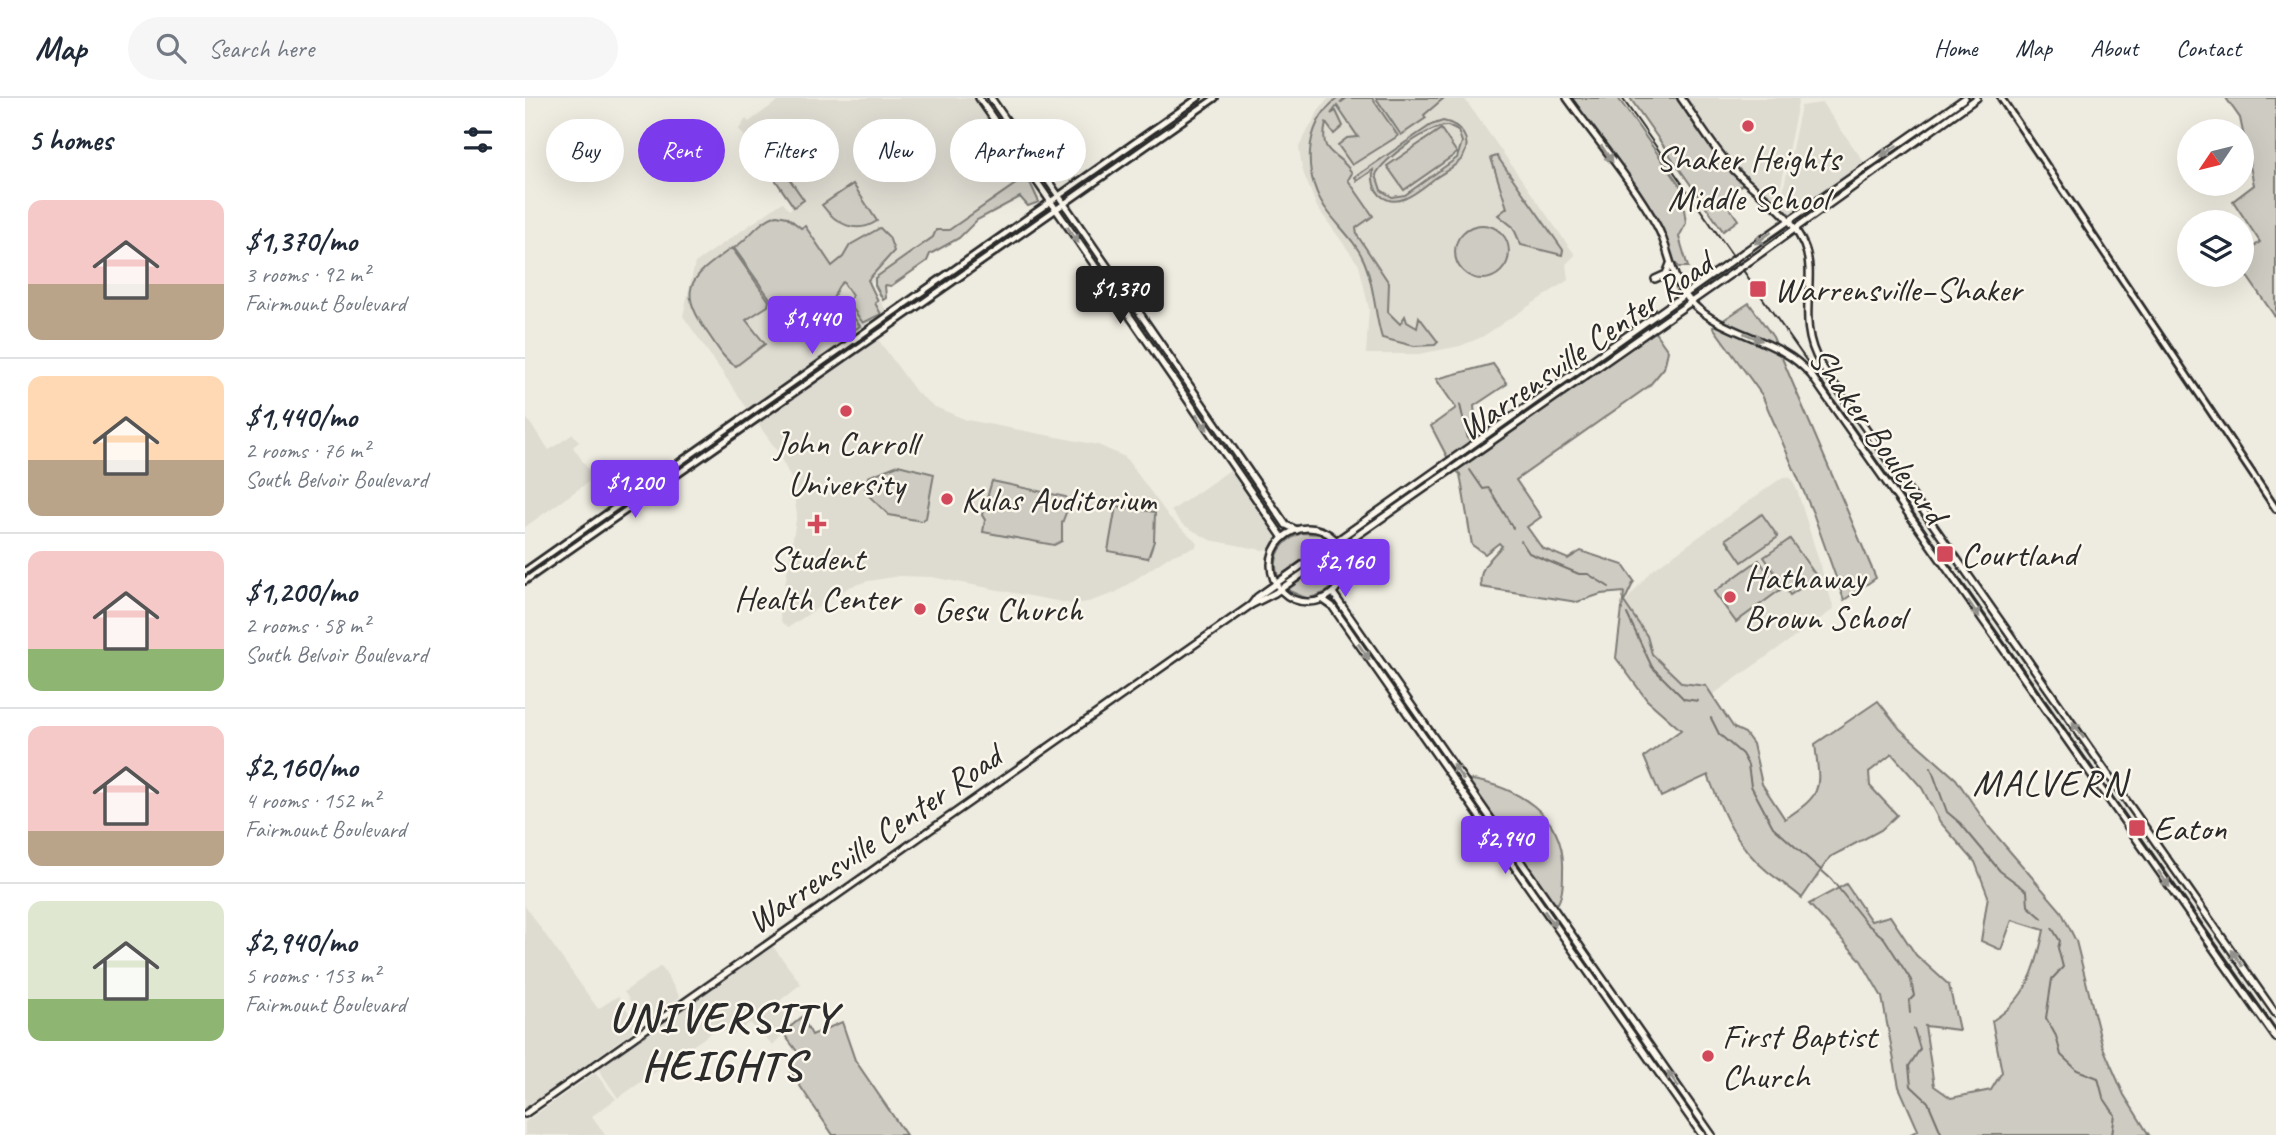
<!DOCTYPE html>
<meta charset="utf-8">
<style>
body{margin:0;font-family:Caveat,sans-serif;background:#f6f6f7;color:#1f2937;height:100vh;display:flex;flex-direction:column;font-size:26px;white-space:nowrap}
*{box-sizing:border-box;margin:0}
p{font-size:23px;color:#747a83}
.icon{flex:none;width:38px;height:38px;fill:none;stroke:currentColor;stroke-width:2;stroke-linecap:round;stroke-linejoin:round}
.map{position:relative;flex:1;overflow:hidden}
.sheet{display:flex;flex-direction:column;background:#fff;width:525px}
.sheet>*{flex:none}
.hud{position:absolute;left:21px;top:21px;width:665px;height:63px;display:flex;gap:14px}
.needle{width:46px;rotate:235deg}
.controls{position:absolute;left:1652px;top:21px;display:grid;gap:14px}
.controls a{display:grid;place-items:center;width:77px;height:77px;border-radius:50%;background:#fff;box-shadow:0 7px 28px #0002;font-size:35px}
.price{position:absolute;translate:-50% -60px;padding:0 16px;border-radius:7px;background:#7c3aed;color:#fff;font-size:23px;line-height:46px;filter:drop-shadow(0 2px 4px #0008)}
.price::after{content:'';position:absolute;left:50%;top:42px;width:21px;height:16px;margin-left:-10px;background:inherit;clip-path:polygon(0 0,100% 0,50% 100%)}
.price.on{background:#222;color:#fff}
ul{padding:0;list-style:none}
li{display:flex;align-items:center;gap:21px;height:175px;padding:0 28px}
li+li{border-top:2px solid #e0e1e3}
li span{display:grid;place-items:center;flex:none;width:196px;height:140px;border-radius:14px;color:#555}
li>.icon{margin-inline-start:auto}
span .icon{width:84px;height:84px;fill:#fffc;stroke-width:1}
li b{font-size:30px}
h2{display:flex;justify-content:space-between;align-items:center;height:84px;padding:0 28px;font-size:30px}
.tag{padding:0 24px;border-radius:32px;background:#fff;box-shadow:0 7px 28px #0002;font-size:24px;line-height:63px}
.tag.on{background:#7c3aed;color:#fff}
header{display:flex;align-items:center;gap:42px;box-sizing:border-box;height:98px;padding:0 35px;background:#fff;border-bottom:2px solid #e0e1e3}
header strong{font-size:33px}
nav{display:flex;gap:38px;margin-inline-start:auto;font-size:24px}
.search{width:490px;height:63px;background:#f6f6f7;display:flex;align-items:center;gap:18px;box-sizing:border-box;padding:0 24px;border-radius:38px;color:#747a83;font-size:26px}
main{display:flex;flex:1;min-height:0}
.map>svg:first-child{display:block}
.built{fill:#dedbd1}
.green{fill:#cecbc2;stroke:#7c7b76;stroke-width:2;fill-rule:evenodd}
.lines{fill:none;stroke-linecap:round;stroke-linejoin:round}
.stream{stroke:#74726e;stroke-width:2}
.minor-casing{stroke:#2b2b2b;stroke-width:10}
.major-casing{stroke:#2b2b2b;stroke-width:10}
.minor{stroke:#fbf7ec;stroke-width:4.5}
.major{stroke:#fbf7ec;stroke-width:5}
.tram{stroke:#2b2b2b;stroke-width:2}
.major-bridge-casing{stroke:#2b2b2b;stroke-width:10;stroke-linecap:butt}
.major-bridge{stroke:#fbf7ec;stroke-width:5}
.oneway{fill:#93918c}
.poi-dot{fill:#d1495b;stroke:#fbf7ec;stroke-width:2.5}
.labels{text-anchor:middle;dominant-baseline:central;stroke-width:5;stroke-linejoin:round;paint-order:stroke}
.poi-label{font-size:35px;fill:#2b2b2b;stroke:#fbf7ec;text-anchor:start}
.street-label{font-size:35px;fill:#2b2b2b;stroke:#fbf7ec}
.quarter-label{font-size:38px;letter-spacing:2px;fill:#2b2b2b;stroke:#fbf7ec}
.district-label{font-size:42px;font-weight:bold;letter-spacing:2px;fill:#2b2b2b;stroke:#fbf7ec}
</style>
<header>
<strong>Map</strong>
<div class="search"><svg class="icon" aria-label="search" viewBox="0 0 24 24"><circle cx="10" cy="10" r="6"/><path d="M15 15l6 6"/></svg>Search here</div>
<nav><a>Home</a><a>Map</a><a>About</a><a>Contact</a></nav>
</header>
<main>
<section class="sheet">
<h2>5 homes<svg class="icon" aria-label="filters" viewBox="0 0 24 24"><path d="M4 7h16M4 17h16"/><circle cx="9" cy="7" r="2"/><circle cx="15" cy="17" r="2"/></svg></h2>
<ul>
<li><span style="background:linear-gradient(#f6c9c9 60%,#b9a48a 0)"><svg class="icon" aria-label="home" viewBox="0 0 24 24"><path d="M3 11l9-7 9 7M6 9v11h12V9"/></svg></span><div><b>$1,370/mo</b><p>3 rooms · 92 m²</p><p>Fairmount Boulevard</p></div></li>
<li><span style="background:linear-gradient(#ffd9b3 60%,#b9a48a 0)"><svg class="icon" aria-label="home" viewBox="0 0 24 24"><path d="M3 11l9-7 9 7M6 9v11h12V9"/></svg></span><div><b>$1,440/mo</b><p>2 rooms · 76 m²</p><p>South Belvoir Boulevard</p></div></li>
<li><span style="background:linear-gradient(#f6c9c9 70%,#8fb573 0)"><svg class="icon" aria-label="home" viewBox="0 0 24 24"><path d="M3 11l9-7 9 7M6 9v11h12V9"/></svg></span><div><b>$1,200/mo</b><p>2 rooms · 58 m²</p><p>South Belvoir Boulevard</p></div></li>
<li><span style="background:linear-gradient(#f6c9c9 75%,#b9a48a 0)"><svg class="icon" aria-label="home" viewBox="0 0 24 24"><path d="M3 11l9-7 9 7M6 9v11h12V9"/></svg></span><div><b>$2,160/mo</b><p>4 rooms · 152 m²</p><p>Fairmount Boulevard</p></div></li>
<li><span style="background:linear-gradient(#dfe7d0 70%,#8fb573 0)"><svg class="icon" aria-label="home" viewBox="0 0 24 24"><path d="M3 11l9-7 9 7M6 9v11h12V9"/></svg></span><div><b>$2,940/mo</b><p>5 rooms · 153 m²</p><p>Fairmount Boulevard</p></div></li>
</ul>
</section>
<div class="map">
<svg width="1751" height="1037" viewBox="0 0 1751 1037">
<rect width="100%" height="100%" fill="#eeebe0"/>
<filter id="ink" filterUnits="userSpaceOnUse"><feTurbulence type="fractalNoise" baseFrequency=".0143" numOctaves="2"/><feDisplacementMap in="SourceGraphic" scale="14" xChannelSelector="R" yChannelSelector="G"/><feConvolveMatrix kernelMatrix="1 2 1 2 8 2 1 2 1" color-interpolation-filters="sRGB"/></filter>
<g filter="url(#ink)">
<!-- built -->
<g class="built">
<path d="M 257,0 L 451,0 L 504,77 L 344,186 L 363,215 L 344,229 L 392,295 L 410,309 L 442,322 L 573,347 L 600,359 L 645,420 L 672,444 L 671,449 L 645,458 L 590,495 L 563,504 L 547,506 L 407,479 L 375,478 L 343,483 L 324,489 L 264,529 L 257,525 L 255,517 L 272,416 L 266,380 L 252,353 L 158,218 L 170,165 L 258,104 L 264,112 L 278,102 L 242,49 L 232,55 L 214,31 L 221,21 L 224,24 Z"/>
<path d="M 804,0 L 939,0 L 1050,157 L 1041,166 L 1043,182 L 957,239 L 935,248 L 894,256 L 841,256 L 844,211 L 834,167 L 792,109 L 777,71 L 774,49 L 795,10 Z"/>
<path d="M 1158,0 L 1274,0 L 1254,97 L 1245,98 L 1217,78 Z"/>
<path d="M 1297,5 L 1342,68 L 1264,123 L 1252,107 L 1256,103 L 1276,8 Z"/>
<path d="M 0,318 L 24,352 L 48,336 L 54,344 L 48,349 L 69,380 L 0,429 Z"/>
<path d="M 708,370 L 750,431 L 748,433 L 752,439 L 751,444 L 745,450 L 738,452 L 685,442 L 657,426 L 646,413 Z"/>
<path d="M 1258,379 L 1266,380 L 1272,392 L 1309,511 L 1156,619 L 1095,524 L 1102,502 L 1126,473 Z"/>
<path d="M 0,808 L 73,911 L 93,898 L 113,929 L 0,1010 Z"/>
<path d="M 244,843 L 276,886 L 253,904 L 267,927 L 248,947 L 225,925 L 204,939 L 196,928 L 93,1000 L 70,966 Z"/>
<path d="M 136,868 L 155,899 L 119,923 L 99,894 Z"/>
<path d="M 70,975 L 91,1001 L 67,1018 L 80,1037 L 0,1037 L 0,1024 Z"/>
</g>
<!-- green -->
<g class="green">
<path d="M 813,0 L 820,0 L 815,5 L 822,0 L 847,0 L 873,38 L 827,67 L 813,47 L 822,40 L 833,39 L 812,8 L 806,16 L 811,13 L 818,28 L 809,36 L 801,25 C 793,59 813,52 827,75 L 823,82 L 848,118 L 831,130 L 832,137 L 864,185 L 863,214 L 875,226 L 880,218 L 882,224 L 892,230 L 894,219 L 913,244 L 910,247 L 889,248 L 857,240 C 849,215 850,188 839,163 C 831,144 816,131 804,115 C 777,81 777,28 813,0 Z"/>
<path d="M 851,0 L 919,0 L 899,17 L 901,20 L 876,37 Z"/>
<path d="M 1047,0 L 1093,0 L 1164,100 L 1158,104 L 1161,125 L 1154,139 L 1163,169 L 1154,169 L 1149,164 L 1133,122 Z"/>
<path d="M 1105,0 L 1156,0 L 1199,61 L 1221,84 L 1198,100 L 1213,122 L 1198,133 Z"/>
<path d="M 1701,0 L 1751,0 L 1751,220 L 1717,171 L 1717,157 L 1735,144 L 1708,103 L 1729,87 L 1715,20 Z"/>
<path d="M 918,23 C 935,26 948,42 938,59 C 933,67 921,73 912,79 C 897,89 874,114 855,97 C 848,90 847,81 848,72 L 832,83 L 830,79 L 906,27 ZM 923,28 L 933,33 L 937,44 L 932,60 L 880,97 L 867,99 L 856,92 L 851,77 C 856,62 907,26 923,28 Z"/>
<path d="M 916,31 L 932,55 L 879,92 L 862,68 Z"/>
<path d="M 261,35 L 267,41 L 267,49 L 261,57 L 249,59 L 279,102 L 269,109 L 232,55 L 242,49 L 244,51 L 253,39 Z"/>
<path d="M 972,58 L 1038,152 L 1037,157 L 996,147 L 988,129 L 973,117 L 982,110 L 966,60 Z"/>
<path d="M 502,78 L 514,104 L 503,108 L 495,99 L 452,122 L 434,140 L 405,156 L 402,163 L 366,188 L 360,187 L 361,200 L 358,202 L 350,187 L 350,180 L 408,139 L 411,132 L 424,132 Z"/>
<path d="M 328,86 L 352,123 C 331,137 311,126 297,107 Z"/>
<path d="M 252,117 L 262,119 L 276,130 L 280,128 L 307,168 L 318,159 L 325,147 L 355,130 L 364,139 L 369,153 L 343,182 L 353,203 L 350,205 L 356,216 L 338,225 L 323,204 L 327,198 L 318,184 C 310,189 312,196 306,204 C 296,218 276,218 265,205 L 254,213 L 209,150 C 225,140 233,123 252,117 Z"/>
<circle cx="957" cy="154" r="27"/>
<path d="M 207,150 L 244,203 L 243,208 L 221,222 L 240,246 L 211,268 C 200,263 193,250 186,240 C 152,192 161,182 207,150 Z"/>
<path d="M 1224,205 L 1248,239 L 1351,480 L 1319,502 L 1288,415 L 1237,297 L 1188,229 Z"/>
<path d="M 319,206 L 335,228 L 316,241 L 302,218 Z"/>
<path d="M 1127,230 L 1143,253 L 1139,270 L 1124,288 L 991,382 L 1016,419 L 1002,429 L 1017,450 L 1043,461 L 1056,453 L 1098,467 L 1109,483 L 1099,504 L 1122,538 L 1127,556 L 1157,585 L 1181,588 L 1209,630 L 1220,635 L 1228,646 L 1237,686 L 1260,721 C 1300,695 1295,690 1290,646 L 1353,603 L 1375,631 L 1431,681 L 1463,728 L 1536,813 L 1551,843 L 1577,947 L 1599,997 L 1624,1037 L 1384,1037 L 1393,1032 L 1374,989 L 1357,899 L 1335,861 L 1284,806 L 1321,786 L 1346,823 L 1365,818 L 1391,857 L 1424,887 L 1434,932 L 1400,928 L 1409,988 L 1426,1000 L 1466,992 L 1477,974 L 1467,923 C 1502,901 1511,871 1519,832 L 1487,822 L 1476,852 L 1456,843 L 1463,798 L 1450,764 L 1415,724 L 1397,690 L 1367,656 L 1344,674 L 1345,688 L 1372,717 L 1356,732 L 1305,759 L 1277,800 C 1266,790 1254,783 1242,773 C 1211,748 1197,714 1183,677 L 1136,699 L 1119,659 L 1156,632 L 1122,602 L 1091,560 L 1099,494 L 1076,496 L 1052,504 L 956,489 C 953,471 965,461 977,448 L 974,445 L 960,456 L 947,447 L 935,376 L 928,370 L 906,328 L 931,310 L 911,281 L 968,266 L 982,286 L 949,308 L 954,351 Z"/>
<path d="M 373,367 L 409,376 L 401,420 L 396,423 L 364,417 L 340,394 L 343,379 Z"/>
<path d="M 467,383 L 541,399 L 544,407 L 537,425 L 537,443 L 529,447 L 458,434 L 460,422 L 457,417 Z"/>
<path d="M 591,408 L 630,414 L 629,443 L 623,460 L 583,453 Z"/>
<path d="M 1237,416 L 1253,439 L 1217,464 L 1201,441 Z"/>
<path d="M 777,435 L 795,436 L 805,442 L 753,479 C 746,458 757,442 777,435 Z"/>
<path d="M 1265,441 L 1292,479 L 1265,497 L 1239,459 Z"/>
<path d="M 814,456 L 816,471 L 804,493 L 783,501 L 762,492 Z"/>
<path d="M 1234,462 L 1255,492 L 1211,524 L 1189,494 Z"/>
<path d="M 942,681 C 990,688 1041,716 1038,773 C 1038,784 1038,796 1033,805 L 1029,805 Z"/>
<path d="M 277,919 L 287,937 L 317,924 L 330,962 L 381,1037 L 308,1037 L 265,973 L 265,963 L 274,956 L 258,935 Z"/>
</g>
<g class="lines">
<!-- stream -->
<g class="stream">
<path d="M 935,307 L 943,341"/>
<path d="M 945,372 L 958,391 L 964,390 L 988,430"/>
<path d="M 996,443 L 1004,455 L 1054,476 L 1063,476 L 1084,489"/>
<path d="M 1102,516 L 1127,569 L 1159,601 L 1173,603"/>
<path d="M 1186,620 L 1194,636 L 1217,656 L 1223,667 L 1226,688 L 1248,729 L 1306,781 L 1342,826 L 1359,840 L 1386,882 L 1389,898 L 1384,903 L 1385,915"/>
<path d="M 1406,670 L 1422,714 L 1435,725 L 1475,773 L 1502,793 L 1503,808 L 1517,820"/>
<path d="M 1527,830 L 1535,843 L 1533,850 L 1538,869 L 1527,881 L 1521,920 L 1531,938 L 1536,957 L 1552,972 L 1573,980 L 1578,999 L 1590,1017 L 1587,1037"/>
<path d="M 1389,931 L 1395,951 L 1384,968 L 1386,988 L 1403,1004 L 1417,1037"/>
</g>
<defs>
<g id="minor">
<path d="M 1476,0 L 1751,411"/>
<path d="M 0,473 L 673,0"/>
<path d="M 0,483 L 690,0"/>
</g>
<g id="major">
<path d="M 454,0 L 758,440"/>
<path d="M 466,0 L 761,427 L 772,432"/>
<path d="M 1042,0 C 1072,42 1107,83 1132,128 C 1146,153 1145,184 1168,206 C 1202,239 1254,239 1286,277 L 1751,940"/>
<path d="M 1156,0 C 1173,24 1189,52 1210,73 C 1236,100 1262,109 1279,147 C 1294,182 1269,223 1296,267 L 1751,916"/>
<path d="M 1219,154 L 1440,0"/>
<path d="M 1225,163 L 1452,0"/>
<path d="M 1130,181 L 1141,176 L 1145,166"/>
<circle cx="783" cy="467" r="37"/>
<path d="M 808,495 L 1187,1037"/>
<path d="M 797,501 L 807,508 L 1177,1037"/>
<path d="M 726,507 L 750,495 L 1206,176"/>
<path d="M 0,1016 L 726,507 L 732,499 L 1200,168"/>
</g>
</defs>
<!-- minor casing -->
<use href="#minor" class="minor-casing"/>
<!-- major casing -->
<use href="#major" class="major-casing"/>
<!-- minor -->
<use href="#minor" class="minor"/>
<!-- major -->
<use href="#major" class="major"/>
<!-- tram -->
<path class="tram" d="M 1097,0 L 1751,931"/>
<defs>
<g id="major-bridge">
<path d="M 1200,168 L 1219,154"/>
<path d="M 1206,176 L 1225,163"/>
</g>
</defs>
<!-- major-bridge casing -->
<use href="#major-bridge" class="major-bridge-casing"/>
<!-- major-bridge -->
<use href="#major-bridge" class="major-bridge"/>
</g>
<!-- one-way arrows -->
<defs><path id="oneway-solid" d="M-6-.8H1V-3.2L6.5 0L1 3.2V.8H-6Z" transform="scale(1.75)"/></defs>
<g class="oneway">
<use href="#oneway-solid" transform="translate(1364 53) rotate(146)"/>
<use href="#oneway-solid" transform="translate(1082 56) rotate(55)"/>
<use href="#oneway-solid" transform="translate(548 137) rotate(55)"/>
<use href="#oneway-solid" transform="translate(1238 140) rotate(145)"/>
<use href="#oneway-solid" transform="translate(1228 239) rotate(22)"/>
<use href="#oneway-solid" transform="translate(677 324) rotate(55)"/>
<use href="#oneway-solid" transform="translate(1449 511) rotate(55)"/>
<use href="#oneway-solid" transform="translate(839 554) rotate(55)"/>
<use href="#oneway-solid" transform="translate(1553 632) rotate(-125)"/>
<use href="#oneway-solid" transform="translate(933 674) rotate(-125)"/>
<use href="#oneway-solid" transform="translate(1639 781) rotate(55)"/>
<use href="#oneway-solid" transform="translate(1025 821) rotate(55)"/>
<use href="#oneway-solid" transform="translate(1712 860) rotate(-125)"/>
<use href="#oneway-solid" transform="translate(1148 981) rotate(-125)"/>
</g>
</g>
<!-- markers -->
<g class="poi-dot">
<circle cx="1223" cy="28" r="7"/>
<rect x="1224" y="182" width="18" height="18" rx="3.5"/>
<circle cx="321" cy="313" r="7"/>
<circle cx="422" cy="401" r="7"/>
<path d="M288.5 415.5h7v7h7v7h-7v7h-7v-7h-7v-7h7z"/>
<rect x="1411" y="447" width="18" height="18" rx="3.5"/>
<circle cx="1205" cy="499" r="7"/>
<circle cx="395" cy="511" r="7"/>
<rect x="1603" y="721" width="18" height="18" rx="3.5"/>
<circle cx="1183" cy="958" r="7"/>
</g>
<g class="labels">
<!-- poi labels -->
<g class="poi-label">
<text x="1223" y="60" text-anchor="middle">Shaker Heights<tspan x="1223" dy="40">Middle School</tspan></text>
<text x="1249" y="191">Warrensville–Shaker</text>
<text x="321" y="345" text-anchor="middle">John Carroll<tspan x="321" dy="40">University</tspan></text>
<text x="436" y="401">Kulas Auditorium</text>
<text x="1436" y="456">Courtland</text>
<text x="292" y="460" text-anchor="middle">Student<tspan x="292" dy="40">Health Center</tspan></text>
<text x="1219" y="479">Hathaway<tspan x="1219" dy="40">Brown School</tspan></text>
<text x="409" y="511">Gesu Church</text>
<text x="1628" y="730">Eaton</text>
<text x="1197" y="938">First Baptist<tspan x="1197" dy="40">Church</tspan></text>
</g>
<!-- street labels -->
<g class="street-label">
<text transform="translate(1060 248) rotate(-35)">Warrensville Center Road</text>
<text transform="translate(1353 337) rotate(54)">Shaker Boulevard</text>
<text transform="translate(349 741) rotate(-35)">Warrensville Center Road</text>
</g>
<!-- quarter labels -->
<g class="quarter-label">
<text x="1525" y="684">MALVERN</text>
</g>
<!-- district labels -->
<g class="district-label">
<text x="198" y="919">UNIVERSITY<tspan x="198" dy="48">HEIGHTS</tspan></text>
</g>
</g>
</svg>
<div class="controls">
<a><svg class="needle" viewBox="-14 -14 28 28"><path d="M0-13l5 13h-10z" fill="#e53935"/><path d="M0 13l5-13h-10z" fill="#747a83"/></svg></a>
<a><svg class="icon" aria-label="layers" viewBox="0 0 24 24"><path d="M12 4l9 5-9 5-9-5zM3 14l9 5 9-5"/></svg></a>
</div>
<b class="price on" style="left:595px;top:228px">$1,370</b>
<b class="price" style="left:287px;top:258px">$1,440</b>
<b class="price" style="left:110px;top:422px">$1,200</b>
<b class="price" style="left:820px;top:501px">$2,160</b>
<b class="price" style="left:980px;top:778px">$2,940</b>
<div class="hud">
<a class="tag">Buy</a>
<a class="tag on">Rent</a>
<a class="tag">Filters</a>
<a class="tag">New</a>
<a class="tag">Apartment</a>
</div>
</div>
</main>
